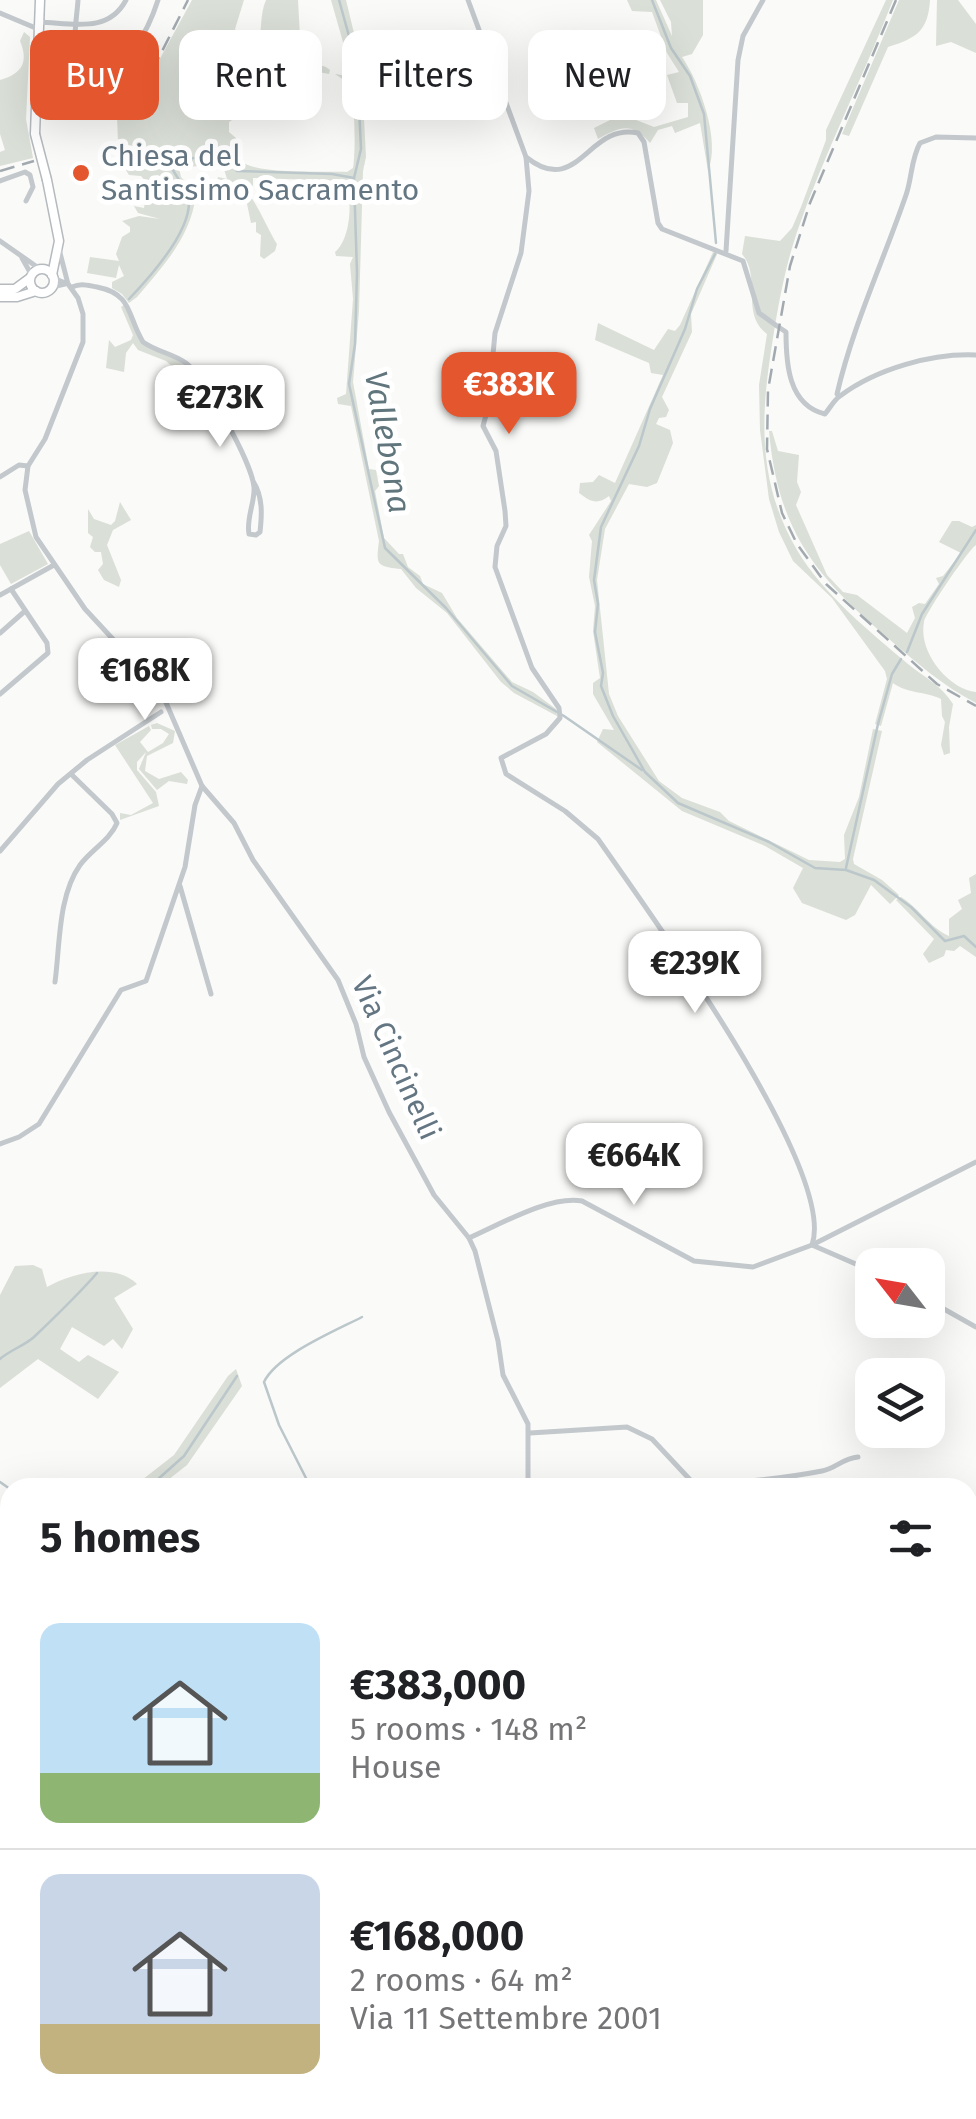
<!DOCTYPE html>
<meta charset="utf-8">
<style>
body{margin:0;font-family:"Fira Sans",sans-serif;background:#f6f6f6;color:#202124;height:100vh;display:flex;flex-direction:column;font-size:38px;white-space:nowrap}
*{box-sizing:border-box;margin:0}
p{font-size:32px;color:#757577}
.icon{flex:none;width:55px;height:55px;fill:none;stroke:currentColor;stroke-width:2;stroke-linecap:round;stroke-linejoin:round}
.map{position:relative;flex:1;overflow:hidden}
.sheet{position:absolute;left:0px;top:1478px;width:978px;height:642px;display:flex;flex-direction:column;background:#fff;border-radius:30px 30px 0 0;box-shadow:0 10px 40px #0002}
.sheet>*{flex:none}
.guide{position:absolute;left:30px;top:30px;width:918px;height:90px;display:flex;gap:20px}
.needle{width:65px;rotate:301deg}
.tools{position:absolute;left:855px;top:1248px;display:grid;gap:20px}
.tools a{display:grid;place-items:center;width:90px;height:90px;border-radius:20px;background:#fff;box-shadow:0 10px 40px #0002;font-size:50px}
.price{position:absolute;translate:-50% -85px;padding:0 22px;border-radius:20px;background:#fff;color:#222;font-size:32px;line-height:65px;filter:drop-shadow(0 2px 5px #0008)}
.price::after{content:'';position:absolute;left:50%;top:60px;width:30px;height:22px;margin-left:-15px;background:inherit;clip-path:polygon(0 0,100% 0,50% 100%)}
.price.selected{background:#e4572e;color:#fff}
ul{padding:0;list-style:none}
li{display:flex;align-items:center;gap:30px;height:250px;padding:0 40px}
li+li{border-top:2px solid #e0e0e0}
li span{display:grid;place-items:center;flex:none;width:280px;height:200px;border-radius:20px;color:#555}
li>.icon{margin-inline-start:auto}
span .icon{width:120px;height:120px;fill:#fffc;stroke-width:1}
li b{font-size:42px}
h2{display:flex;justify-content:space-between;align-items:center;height:120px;padding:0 40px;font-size:42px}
.pill{padding:0 35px;border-radius:20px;background:#fff;box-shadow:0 10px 40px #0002;font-size:35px;line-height:90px}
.pill.selected{background:#e4572e;color:#fff}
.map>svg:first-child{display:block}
.green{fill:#dadfd7}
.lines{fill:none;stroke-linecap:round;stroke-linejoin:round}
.stream{stroke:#bbc7cb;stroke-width:2.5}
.primary-casing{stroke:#b5babe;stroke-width:11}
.street{stroke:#c3c8cc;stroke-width:5}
.primary{stroke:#fff;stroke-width:8}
.rail{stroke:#a2aab0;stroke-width:2.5;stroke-dasharray:15 8;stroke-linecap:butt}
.primary-bridge-casing{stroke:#b5babe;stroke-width:11;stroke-linecap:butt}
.primary-bridge{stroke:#fff;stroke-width:8}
.poi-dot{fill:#e4572e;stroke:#fff;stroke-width:4}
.labels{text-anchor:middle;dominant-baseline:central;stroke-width:10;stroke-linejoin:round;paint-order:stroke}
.poi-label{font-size:30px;fill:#657683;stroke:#fff;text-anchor:start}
.street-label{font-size:30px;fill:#657683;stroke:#fff}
.water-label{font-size:32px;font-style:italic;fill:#60757c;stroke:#fff}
</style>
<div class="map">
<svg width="976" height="2119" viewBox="0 0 976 2119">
<rect width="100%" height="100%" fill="#fafaf8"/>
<!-- green -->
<g class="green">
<path d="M 192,0 L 244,0 L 235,29 L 245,44 L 257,48 C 263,32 259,16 266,0 L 298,0 L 300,37 L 294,57 L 326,67 L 330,70 L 329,74 L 239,57 L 235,87 L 245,103 L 240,115 L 229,122 L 229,132 L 236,138 C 235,146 235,154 241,161 C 255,175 326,171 347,172 L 353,168 C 356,152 355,93 349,84 C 345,80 339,77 335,74 L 348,76 L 351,70 L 331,0 L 346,0 L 361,62 L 366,157 L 363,171 L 359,311 L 353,382 L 369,469 L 376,470 L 379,486 L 375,491 L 384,538 L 399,554 L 403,554 L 408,567 L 420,576 L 423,584 L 442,593 L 457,618 L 512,682 L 533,692 L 556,709 L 557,716 L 514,693 L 501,682 L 447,613 L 416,588 L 401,569 C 376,566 376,565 379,541 L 351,406 L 338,404 L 337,398 L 346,394 L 353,299 L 350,264 L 353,257 L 336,256 L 335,252 C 351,239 353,199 345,181 L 253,178 L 253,185 L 247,193 C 256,200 269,232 277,244 L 275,251 L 264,259 L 260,256 L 261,235 L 256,232 L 256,222 L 251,223 L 246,199 L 233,201 L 223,194 L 222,185 L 217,182 L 218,177 L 227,179 L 223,166 L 218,164 L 179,168 L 181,177 L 196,194 C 191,237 164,265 137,297 L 129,303 L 122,294 L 112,288 L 112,282 L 124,276 L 119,265 L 116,278 L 87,273 L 90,257 L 119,261 L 116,254 L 122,237 L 130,232 L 130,227 L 122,221 L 139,216 L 160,219 L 138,213 L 134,206 L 144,208 L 148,184 L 141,176 L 129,175 L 124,167 L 130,161 L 125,152 L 129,145 L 118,142 L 117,116 L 145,86 Z"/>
<path d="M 627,0 L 656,0 L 672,36 L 671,22 L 660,0 L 703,0 L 703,35 L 692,54 L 682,57 C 700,83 721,141 708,171 L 700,123 L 675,133 L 672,126 L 658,130 L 650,143 C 632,122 621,126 598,139 L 594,128 L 612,119 L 626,116 L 654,127 L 688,117 L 688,103 L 677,103 L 667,75 L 679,72 L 667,53 L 652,12 L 632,11 Z"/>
<path d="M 886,0 L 893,0 C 863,78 824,153 797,232 C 784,270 777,312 771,351 C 760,423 759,485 797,550 C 823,594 869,631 908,664 C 924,677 942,686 953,704 L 949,727 L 950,753 L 944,755 L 941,745 L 945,722 L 942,716 L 941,699 C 925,691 908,694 893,683 L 881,726 L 875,724 L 887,679 L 885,671 L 832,598 L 793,561 L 779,532 L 769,499 L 760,430 L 759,385 L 767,334 C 740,314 762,277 742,254 L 745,236 L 780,241 L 792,228 L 801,207 L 826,140 L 826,130 Z"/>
<path d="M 899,0 L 930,0 C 928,31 917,38 888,47 L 849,136 L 842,134 Z"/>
<path d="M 937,0 L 958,0 L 976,24 L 976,53 L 951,42 L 936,46 Z"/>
<path d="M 24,32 L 30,37 L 26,119 L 33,158 L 0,166 L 0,152 L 5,150 L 0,134 L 0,80 C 22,74 29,62 20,41 Z"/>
<path d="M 713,252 L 718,252 L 691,314 L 692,332 L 662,397 L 669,410 L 666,417 L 659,418 L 656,424 L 670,430 L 673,443 L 657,483 L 647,487 L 629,484 L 605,529 L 597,580 L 609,694 L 618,716 L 659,781 L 682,798 L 720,812 L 729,821 L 809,860 L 840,862 L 845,859 L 844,835 L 859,797 L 873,729 L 882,731 L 853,859 L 854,864 L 882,880 L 899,895 L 890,904 L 871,885 L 855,915 L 846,920 L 802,903 L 793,888 L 803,868 L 765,846 L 682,811 L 597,742 L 603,729 L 614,730 L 593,694 L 593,683 L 600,678 L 593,631 L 595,606 L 589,577 L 592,541 L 589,535 L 611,501 L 609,496 C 597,505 591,502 579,493 L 580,483 L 593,482 L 599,475 L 615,483 L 663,375 L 651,373 L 649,363 L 595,340 L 598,323 L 654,350 L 668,329 L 675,331 L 680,325 Z"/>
<path d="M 124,305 L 142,343 L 177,359 L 193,371 L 205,388 L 200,391 L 166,361 L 138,350 L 133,343 L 126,353 L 124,372 L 106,368 L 109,340 L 115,347 L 131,340 L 133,335 L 121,307 Z"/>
<path d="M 769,431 L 772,431 L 778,451 L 799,455 L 797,482 L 801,492 L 796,505 L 827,575 L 843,592 L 857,595 L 907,633 L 915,618 L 912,607 L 919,603 L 925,604 L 939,584 L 936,578 L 943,576 L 961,553 L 939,542 L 952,521 L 959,521 L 972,527 L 976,525 L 976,545 C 968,550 925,614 924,622 C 918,652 948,689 976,692 L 976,703 C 943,686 917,663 889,639 C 815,576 778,531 769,431 Z"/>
<path d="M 120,502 L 131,520 L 113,530 L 107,545 L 121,580 L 119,587 L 104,580 L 98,570 L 103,564 L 101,552 L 95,552 L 90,547 L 93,537 L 88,533 L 88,509 L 94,519 L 111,525 L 115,521 Z"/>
<path d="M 29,531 L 48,564 L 11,584 L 0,565 L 0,544 Z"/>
<path d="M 157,723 L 175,731 L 173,743 L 147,756 L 145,771 L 159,779 L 181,772 L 188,780 L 187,784 L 169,781 L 157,790 L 139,769 L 146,752 L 137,762 L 137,770 L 156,792 L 159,806 L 120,820 L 120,813 L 131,815 L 153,803 L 115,745 L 149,726 L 151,730 L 140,742 L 148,752 L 163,743 L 169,734 L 161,729 L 152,729 L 151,725 Z"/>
<path d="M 976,874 L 976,957 L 960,946 L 954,951 L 946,950 L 944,956 L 929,963 L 923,954 L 934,939 L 896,900 L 901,897 C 920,909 929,927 949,936 L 949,919 L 962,909 L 958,900 L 971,893 L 969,878 Z"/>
<path d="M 33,1265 L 42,1269 L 47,1287 C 72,1273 114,1262 137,1284 L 114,1298 L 133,1329 L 122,1349 L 113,1339 L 104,1346 L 72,1327 L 60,1349 L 79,1362 L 88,1355 L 119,1372 L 98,1399 L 38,1359 L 0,1388 L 0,1295 L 15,1266 Z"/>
<path d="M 236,1369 L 242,1386 L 187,1465 L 159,1487 L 133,1487 L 174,1455 L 228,1376 Z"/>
<path d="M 112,2110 L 306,2110 L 314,2119 L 105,2119 Z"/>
</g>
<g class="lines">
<!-- stream -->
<g class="stream">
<path d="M 339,0 L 357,65 L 361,149 L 354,178 L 357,273 L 355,344 L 349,384 L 385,548 L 446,608 L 512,686 L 564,716 L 642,770"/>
<path d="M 652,0 L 671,48 L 690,76 L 704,114 L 716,243"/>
<path d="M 715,254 L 697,289 L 685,329 L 650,409 L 639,446 L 601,527 L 594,580 L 598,604 L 595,632 L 603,673 L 601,686 L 613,716 L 645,772 L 678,803 L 769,842 L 815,868 L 846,870 L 874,880 L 911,907 L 945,941 L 964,936 L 976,947"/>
<path d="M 129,299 C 151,276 190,233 189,201 C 188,190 175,176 171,166 C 191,154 222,154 237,171 L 332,174 L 354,178"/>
<path d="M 907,652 L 922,614 L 976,530"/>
<path d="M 846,868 L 878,724 L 892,674 L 901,659"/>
<path d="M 0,1359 C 10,1350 24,1346 34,1337 C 56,1316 78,1295 97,1273"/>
<path d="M 0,1482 L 10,1489"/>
<path d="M 148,1488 L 184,1456 L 237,1376"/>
<path d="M 311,1488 L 279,1425 L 264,1382 C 277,1355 335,1331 362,1317"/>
<path d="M 0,1718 L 10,1715"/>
<path d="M 0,1857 L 10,1853"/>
<path d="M 968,1986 L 976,1973"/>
<path d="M 287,2110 L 294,2119"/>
<path d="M 833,2119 L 844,2110"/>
</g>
<defs>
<g id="primary">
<path d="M 35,134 L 40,0"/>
<path d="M 47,180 L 59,241 L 52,275"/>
<circle cx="42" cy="281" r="12"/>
<path d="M 0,289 L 15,289 L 30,278"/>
<path d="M 0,297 L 17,297 L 36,291"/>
</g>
</defs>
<!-- primary casing -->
<use href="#primary" class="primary-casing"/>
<!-- street -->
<g class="street">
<path d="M 78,0 C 77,17 72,40 78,55 C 81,63 88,68 95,71 C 125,82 151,22 158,0"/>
<path d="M 468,0 L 526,157 C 578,199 588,122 638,133 L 644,142 L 658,223 L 662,229 L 743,261 L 759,313 L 777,326"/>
<path d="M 0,13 L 38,29"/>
<path d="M 39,22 C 72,23 108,34 126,0"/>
<path d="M 526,157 L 529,191 L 521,253 L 495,333 L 488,408 L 483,426 L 496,451 L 505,511 L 506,526 L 497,546 L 495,567 L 532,668 L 559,708 L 560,718 L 546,734 L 501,758 L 506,774 L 565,811 L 598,839 C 646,908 838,1170 812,1245 L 872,1271"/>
<path d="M 0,181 L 25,172 L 30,175 L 33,187 L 26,201"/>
<path d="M 0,241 L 40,269"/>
<path d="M 59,249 L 68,284"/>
<path d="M 726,251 L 738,60 L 743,36 L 763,0"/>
<path d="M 22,258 L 31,274"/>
<path d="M 53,278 L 68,284 L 78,298 L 83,314 L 83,342 L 45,439 L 28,466 L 25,490 L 36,537 L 85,609 L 161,691 L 202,786 L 234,823 L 253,860 L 338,980 L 356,1024 L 364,1057 L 389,1112 L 434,1195 L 469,1238 L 475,1251 L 498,1341 L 503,1375 L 528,1424 L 528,1488"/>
<path d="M 52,287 L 65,284"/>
<path d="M 72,287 C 81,283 86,285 97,287 C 133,294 127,316 143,342 C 157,352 172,353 186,363 C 205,378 252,463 254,487 C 255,503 246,518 249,534 L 256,535 L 260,532 C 262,514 263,497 253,481"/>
<path d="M 780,328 L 786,332 C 786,363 788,405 825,414 C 830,408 834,400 840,396 C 876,369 932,353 976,355"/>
<path d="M 839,396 L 837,394 C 853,325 883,262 906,195 C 912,178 911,159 920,143 L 936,137 L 976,138"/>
<path d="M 0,477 L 19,465 L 28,466"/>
<path d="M 0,595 L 54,565"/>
<path d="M 0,633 L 25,611"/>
<path d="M 0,694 L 48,653 L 47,643 L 11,589"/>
<path d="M 0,851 L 58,784 L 87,760 L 161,712"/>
<path d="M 180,886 L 211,994"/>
<path d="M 55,982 C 60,945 58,896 80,865 C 91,850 110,840 117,823 L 112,814 L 71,774"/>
<path d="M 0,1144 L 19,1137 L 39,1124 L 121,990 L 146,981 L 185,867 L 195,805 L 202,786"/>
<path d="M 469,1238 C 499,1225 550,1195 582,1201 L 694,1261 L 753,1267 L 812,1245 L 976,1162"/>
<path d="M 928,1300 L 976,1327"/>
<path d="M 530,1433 L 627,1427 L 652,1439 L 695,1485 C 737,1483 780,1479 822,1471 C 835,1469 843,1458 858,1457"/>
<path d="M 926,2110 L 934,2119"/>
</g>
<!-- primary -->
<use href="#primary" class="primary"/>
<!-- rail -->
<g class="rail">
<path d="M 896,0 L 810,203 L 790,266 L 768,390 L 767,449 L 782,513 L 797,544 L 826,584 L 937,684 L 976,706"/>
<path d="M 124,107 L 153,69 L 188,0"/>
<path d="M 0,171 L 34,161"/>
</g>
<defs>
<path id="primary-bridge" d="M 35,134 L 47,180"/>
</defs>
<!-- primary-bridge casing -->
<use href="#primary-bridge" class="primary-bridge-casing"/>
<!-- primary-bridge -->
<use href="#primary-bridge" class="primary-bridge"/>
</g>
<!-- markers -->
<circle class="poi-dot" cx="81" cy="173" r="10"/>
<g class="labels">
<!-- poi labels -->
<g class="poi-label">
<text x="101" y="156">Chiesa del<tspan x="101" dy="34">Santissimo Sacramento</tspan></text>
</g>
<!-- street labels -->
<g class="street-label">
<text transform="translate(396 1058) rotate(66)">Via Cincinelli</text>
</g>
<!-- water labels -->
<g class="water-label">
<text transform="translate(388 442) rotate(80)">Vallebona</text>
</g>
</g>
</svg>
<div class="tools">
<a><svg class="needle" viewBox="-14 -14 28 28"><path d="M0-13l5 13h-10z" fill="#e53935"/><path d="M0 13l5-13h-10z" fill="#757577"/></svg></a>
<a><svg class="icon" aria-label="layers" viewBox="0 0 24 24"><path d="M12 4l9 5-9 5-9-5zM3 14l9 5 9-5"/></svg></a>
</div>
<b class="price selected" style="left:509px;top:437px">€383K</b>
<b class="price" style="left:220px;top:450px">€273K</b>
<b class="price" style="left:145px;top:723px">€168K</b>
<b class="price" style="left:695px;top:1016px">€239K</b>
<b class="price" style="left:634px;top:1208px">€664K</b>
<div class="guide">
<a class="pill selected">Buy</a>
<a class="pill">Rent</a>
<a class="pill">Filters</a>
<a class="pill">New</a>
</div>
<section class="sheet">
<h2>5 homes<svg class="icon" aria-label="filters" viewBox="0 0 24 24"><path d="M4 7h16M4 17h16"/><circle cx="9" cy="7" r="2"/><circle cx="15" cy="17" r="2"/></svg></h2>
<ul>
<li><span style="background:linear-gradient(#bfe0f5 75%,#8fb573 0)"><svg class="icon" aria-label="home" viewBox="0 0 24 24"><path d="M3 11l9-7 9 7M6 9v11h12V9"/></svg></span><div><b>€383,000</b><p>5 rooms · 148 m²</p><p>House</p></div></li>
<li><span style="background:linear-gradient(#c9d6e8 75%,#c2b280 0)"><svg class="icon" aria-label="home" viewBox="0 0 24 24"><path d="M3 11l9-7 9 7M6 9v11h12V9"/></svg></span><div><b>€168,000</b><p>2 rooms · 64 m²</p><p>Via 11 Settembre 2001</p></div></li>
</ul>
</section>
</div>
